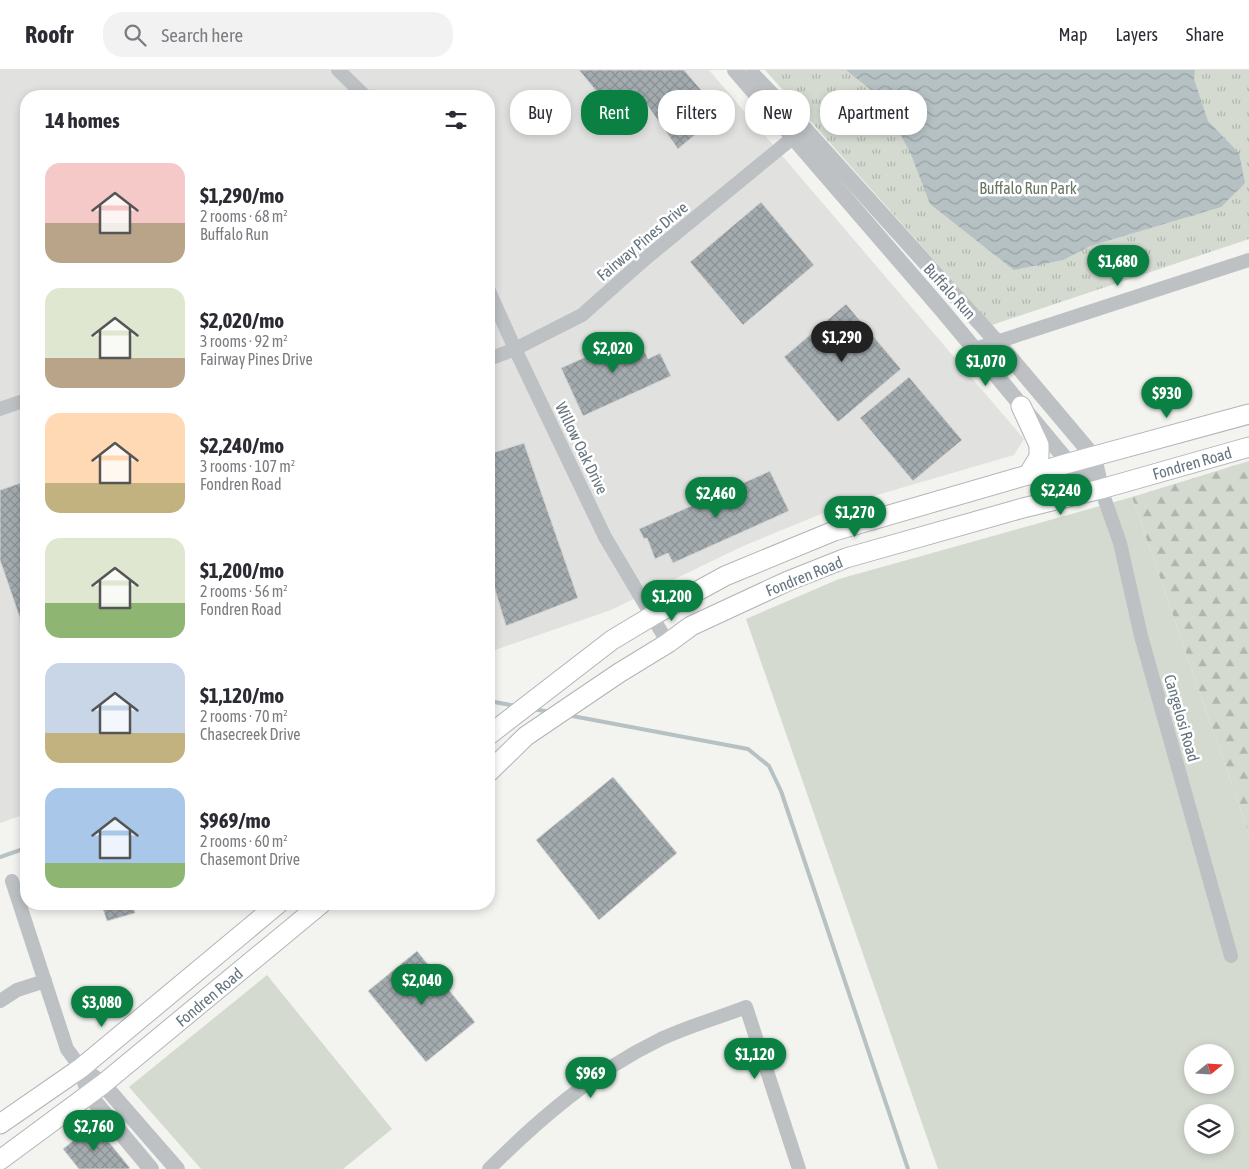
<!DOCTYPE html>
<meta charset="utf-8">
<style>
body{margin:0;font-family:"Asap Condensed",sans-serif;background:#f2f2f3;color:#2b2b33;height:100vh;display:flex;flex-direction:column;font-size:19px;white-space:nowrap}
*{box-sizing:border-box;margin:0}
p{font-size:16px;color:#7c7c81}
.icon{flex:none;width:28px;height:28px;fill:none;stroke:currentColor;stroke-width:2;stroke-linecap:round;stroke-linejoin:round}
.map{position:relative;flex:1;overflow:hidden}
.drawer{position:absolute;left:20px;top:20px;width:475px;height:820px;display:flex;flex-direction:column;background:#fff;border-radius:20px;box-shadow:0 2px 8px #0003}
.drawer>*{flex:none}
.banner{position:absolute;left:510px;top:20px;width:475px;height:45px;display:flex;gap:10px}
.needle{width:32px;rotate:72deg}
.buttons{position:absolute;left:1184px;top:974px;display:grid;gap:10px}
.buttons a{display:grid;place-items:center;width:50px;height:50px;border-radius:50%;background:#fff;box-shadow:0 2px 8px #0003;font-size:25px}
.price{position:absolute;translate:-50% -42px;padding:0 11px;border-radius:18px;background:#0b8043;color:#fff;font-size:16px;line-height:32px;filter:drop-shadow(0 1px 2px #0008)}
.price::after{content:'';position:absolute;left:50%;top:30px;width:15px;height:11px;margin-left:-8px;background:inherit;clip-path:polygon(0 0,100% 0,50% 100%)}
.price.on{background:#222;color:#fff}
ul{padding:0;list-style:none}
li{display:flex;align-items:center;gap:15px;height:125px;padding:0 25px}
li span{display:grid;place-items:center;flex:none;width:140px;height:100px;border-radius:15px;color:#555}
li>.icon{margin-inline-start:auto}
span .icon{width:60px;height:60px;fill:#fffc;stroke-width:1}
li b{font-size:21px}
h2{display:flex;justify-content:space-between;align-items:center;height:60px;padding:0 25px;font-size:21px}
.tag{padding:0 18px;border-radius:20px;background:#fff;box-shadow:0 2px 8px #0003;font-size:18px;line-height:45px}
.tag.on{background:#0b8043;color:#fff}
header{display:flex;align-items:center;gap:30px;box-sizing:border-box;height:70px;padding:0 25px;background:#fff;border-bottom:1px solid #e1e1e2}
header strong{font-size:24px}
nav{display:flex;gap:28px;margin-inline-start:auto;font-size:18px}
.search{width:350px;height:45px;background:#f2f2f3;display:flex;align-items:center;gap:12px;box-sizing:border-box;padding:0 18px;border-radius:20px;color:#7c7c81;font-size:19px}
.map>svg:first-child{display:block}
.built{fill:#e1e2e0}
.green{fill:#d5dad1;fill-rule:evenodd}
.forest{fill:url(#forest-firs)}
.park{fill:url(#park-tufts)}
.water{fill:url(#water-waves)}
.lines{fill:none;stroke-linecap:round;stroke-linejoin:round}
.stream{stroke:#b6c1c4;stroke-width:4}
.building{fill:url(#building-cross-hatch);stroke:#d5d5d3}
.secondary-casing{stroke:#b0b5b8;stroke-width:21}
.minor{stroke:#bdc1c4;stroke-width:14}
.tertiary{stroke:#bdc1c4;stroke-width:16}
.secondary{stroke:#fff;stroke-width:19}
.labels{text-anchor:middle;dominant-baseline:central;stroke-width:5;stroke-linejoin:round;paint-order:stroke}
.park-label{font-size:16px;fill:#687663;stroke:#fff}
.street-label{font-size:16px;fill:#65747e;stroke:#fff}
</style>
<header>
<strong>Roofr</strong>
<div class="search"><svg class="icon" aria-label="search" viewBox="0 0 24 24"><circle cx="10" cy="10" r="6"/><path d="M15 15l6 6"/></svg>Search here</div>
<nav><a>Map</a><a>Layers</a><a>Share</a></nav>
</header>
<div class="map">
<svg width="1249" height="1099" viewBox="0 0 1249 1099">
<defs>
<pattern id="forest-firs" width="22" height="20" patternUnits="userSpaceOnUse" patternTransform="scale(1.25)"><rect width="22" height="20" fill="#d5dad1"/><path d="M5 1l3.5 6h-7zM16 11l3.5 6h-7z" fill="#b0b5af"/></pattern>
<pattern id="park-tufts" width="24" height="20" patternUnits="userSpaceOnUse" patternTransform="scale(1.25)"><rect width="24" height="20" fill="#d5dad1"/><path d="M3 7l-1-3M5 7V3M7 7l1-3M15 17l-1-3M17 17v-4M19 17l1-3" fill="none" stroke="#b0b5af"/></pattern>
<pattern id="water-waves" width="16" height="10" patternUnits="userSpaceOnUse" patternTransform="scale(1.25)"><rect width="16" height="10" fill="#b6c1c4"/><path d="M0 5q4-4 8 0t8 0" fill="none" stroke="#98a1a4"/></pattern>
<pattern id="building-cross-hatch" width="8" height="8" patternUnits="userSpaceOnUse" patternTransform="scale(1.25)"><rect width="8" height="8" fill="#a5acb0"/><path d="M0 0l8 8M0 8l8-8" fill="none" stroke="#8a9194"/></pattern>
</defs>
<rect width="100%" height="100%" fill="#f3f3f0"/>
<!-- built -->
<path class="built" d="M 0,0 L 709,0 L 1024,369 L 1014,385 L 843,435 L 741,477 L 611,540 L 489,582 L 489,26 L 26,26 L 26,744 L 0,753 Z"/>
<!-- green -->
<g class="green">
<path d="M 1132,427 L 1249,764 L 1249,1099 L 938,1099 L 746,549 L 839,509 ZM 1192,982 L 1225,982 L 1225,1015 L 1192,1015 ZM 1192,1042 L 1225,1042 L 1225,1075 L 1192,1075 Z"/>
<path d="M 267,905 L 392,1059 L 343,1099 L 201,1099 L 129,1017 Z"/>
</g>
<!-- forest -->
<path class="forest" d="M 1249,391 L 1249,764 L 1132,427 Z"/>
<!-- park -->
<path class="park" d="M 765,0 L 1249,0 L 1249,169 L 992,255 Z"/>
<!-- water -->
<path class="water" d="M 846,0 L 1195,0 L 1194,9 L 1208,51 L 1239,83 L 1245,113 L 1221,137 L 1090,176 L 1063,190 L 1014,200 L 930,134 L 910,82 L 880,27 Z"/>
<g class="lines">
<!-- stream -->
<g class="stream">
<path d="M 489,631 L 516,636"/>
<path d="M 533,639 L 550,642"/>
<path d="M 567,645 L 748,679 L 769,696 L 781,721 L 908,1099"/>
<path d="M 0,787 L 26,778"/>
</g>
</g>
<!-- building -->
<g class="building">
<path d="M 579,0 L 684,0 L 721,43 L 678,79 L 643,29 L 619,49 Z"/>
<path d="M 761,132 L 814,195 L 743,255 L 690,192 Z"/>
<path d="M 846,234 L 901,299 L 838,352 L 784,287 Z"/>
<path d="M 637,264 L 648,289 L 660,283 L 671,306 L 583,346 L 561,298 Z"/>
<path d="M 909,307 L 962,370 L 913,411 L 860,348 Z"/>
<path d="M 524,373 L 578,528 L 506,556 L 489,500 L 489,384 Z"/>
<path d="M 770,401 L 789,441 L 673,493 L 668,483 L 655,489 L 647,468 L 644,469 L 639,459 Z"/>
<path d="M 26,411 L 26,566 L 0,490 L 0,420 Z"/>
<path d="M 613,707 L 677,783 L 599,850 L 536,770 Z"/>
<path d="M 119,834 L 133,834 L 135,843 L 107,851 L 103,839 Z"/>
<path d="M 417,881 L 475,952 L 426,992 L 368,921 Z"/>
<path d="M 94,1054 L 130,1098 L 128,1099 L 79,1099 L 63,1079 Z"/>
</g>
<g class="lines">
<defs>
<g id="secondary">
<path d="M 1021,336 L 1039,375 L 1039,387 L 1028,405"/>
<path d="M 489,665 L 612,570 L 652,546 L 725,506 L 834,461 L 1069,393 L 1249,344"/>
<path d="M 489,702 L 526,666 L 619,603 L 668,573 L 691,556 L 788,511 L 846,488 L 1023,438 L 1101,419 L 1249,377"/>
<path d="M 0,1054 L 81,998 L 278,834"/>
<path d="M 0,1090 L 103,1014 L 321,834"/>
</g>
</defs>
<!-- secondary casing -->
<use href="#secondary" class="secondary-casing"/>
<!-- minor -->
<g class="minor">
<path d="M 338,0 L 365,26"/>
<path d="M 489,221 L 515,279 L 605,467 L 668,573"/>
<path d="M 975,279 L 1249,190"/>
<path d="M 489,289 L 515,279 L 582,245 L 645,189 L 801,61"/>
<path d="M 0,339 L 26,330"/>
<path d="M 1101,419 L 1120,473 L 1141,566 L 1231,886"/>
<path d="M 12,811 L 67,979 L 81,998"/>
<path d="M 0,931 L 17,920 L 45,911"/>
<path d="M 489,1099 C 539,1049 595,1001 659,970 C 686,957 718,948 746,937 L 799,1099"/>
</g>
<!-- tertiary -->
<g class="tertiary">
<path d="M 735,0 L 942,240 L 1069,393 L 1101,419"/>
<path d="M 753,5 L 804,58 L 997,272 L 1094,387 L 1101,419"/>
<path d="M 81,998 L 103,1014 L 177,1099"/>
<path d="M 85,1012 L 89,1025 L 151,1099"/>
</g>
<!-- secondary -->
<use href="#secondary" class="secondary"/>
</g>
<g class="labels">
<!-- park labels -->
<g class="park-label">
<text x="1028" y="118">Buffalo Run Park</text>
</g>
<!-- street labels -->
<g class="street-label">
<text transform="translate(642 171) rotate(-40)">Fairway Pines Drive</text>
<text transform="translate(950 221) rotate(48)">Buffalo Run</text>
<text transform="translate(582 378) rotate(64)">Willow Oak Drive</text>
<text transform="translate(1192 393) rotate(-16)">Fondren Road</text>
<text transform="translate(804 506) rotate(-22)">Fondren Road</text>
<text transform="translate(1182 648) rotate(74)">Cangelosi Road</text>
<text transform="translate(209 927) rotate(-40)">Fondren Road</text>
</g>
</g>
</svg>
<div class="buttons">
<a><svg class="needle" viewBox="-14 -14 28 28"><path d="M0-13l5 13h-10z" fill="#e53935"/><path d="M0 13l5-13h-10z" fill="#7c7c81"/></svg></a>
<a><svg class="icon" aria-label="layers" viewBox="0 0 24 24"><path d="M12 4l9 5-9 5-9-5zM3 14l9 5 9-5"/></svg></a>
</div>
<b class="price" style="left:1118px;top:217px">$1,680</b>
<b class="price on" style="left:842px;top:293px">$1,290</b>
<b class="price" style="left:613px;top:304px">$2,020</b>
<b class="price" style="left:986px;top:317px">$1,070</b>
<b class="price" style="left:1167px;top:349px">$930</b>
<b class="price" style="left:1061px;top:446px">$2,240</b>
<b class="price" style="left:716px;top:449px">$2,460</b>
<b class="price" style="left:855px;top:468px">$1,270</b>
<b class="price" style="left:672px;top:552px">$1,200</b>
<b class="price" style="left:422px;top:936px">$2,040</b>
<b class="price" style="left:102px;top:958px">$3,080</b>
<b class="price" style="left:755px;top:1010px">$1,120</b>
<b class="price" style="left:591px;top:1029px">$969</b>
<b class="price" style="left:94px;top:1082px">$2,760</b>
<div class="banner">
<a class="tag">Buy</a>
<a class="tag on">Rent</a>
<a class="tag">Filters</a>
<a class="tag">New</a>
<a class="tag">Apartment</a>
</div>
<section class="drawer">
<h2>14 homes<svg class="icon" aria-label="filters" viewBox="0 0 24 24"><path d="M4 7h16M4 17h16"/><circle cx="9" cy="7" r="2"/><circle cx="15" cy="17" r="2"/></svg></h2>
<ul>
<li><span style="background:linear-gradient(#f6c9c9 60%,#b9a48a 0)"><svg class="icon" aria-label="home" viewBox="0 0 24 24"><path d="M3 11l9-7 9 7M6 9v11h12V9"/></svg></span><div><b>$1,290/mo</b><p>2 rooms · 68 m²</p><p>Buffalo Run</p></div></li>
<li><span style="background:linear-gradient(#dfe7d0 70%,#b9a48a 0)"><svg class="icon" aria-label="home" viewBox="0 0 24 24"><path d="M3 11l9-7 9 7M6 9v11h12V9"/></svg></span><div><b>$2,020/mo</b><p>3 rooms · 92 m²</p><p>Fairway Pines Drive</p></div></li>
<li><span style="background:linear-gradient(#ffd9b3 70%,#c2b280 0)"><svg class="icon" aria-label="home" viewBox="0 0 24 24"><path d="M3 11l9-7 9 7M6 9v11h12V9"/></svg></span><div><b>$2,240/mo</b><p>3 rooms · 107 m²</p><p>Fondren Road</p></div></li>
<li><span style="background:linear-gradient(#dfe7d0 65%,#8fb573 0)"><svg class="icon" aria-label="home" viewBox="0 0 24 24"><path d="M3 11l9-7 9 7M6 9v11h12V9"/></svg></span><div><b>$1,200/mo</b><p>2 rooms · 56 m²</p><p>Fondren Road</p></div></li>
<li><span style="background:linear-gradient(#c9d6e8 70%,#c2b280 0)"><svg class="icon" aria-label="home" viewBox="0 0 24 24"><path d="M3 11l9-7 9 7M6 9v11h12V9"/></svg></span><div><b>$1,120/mo</b><p>2 rooms · 70 m²</p><p>Chasecreek Drive</p></div></li>
<li><span style="background:linear-gradient(#a9c7e8 75%,#8fb573 0)"><svg class="icon" aria-label="home" viewBox="0 0 24 24"><path d="M3 11l9-7 9 7M6 9v11h12V9"/></svg></span><div><b>$969/mo</b><p>2 rooms · 60 m²</p><p>Chasemont Drive</p></div></li>
</ul>
</section>
</div>
